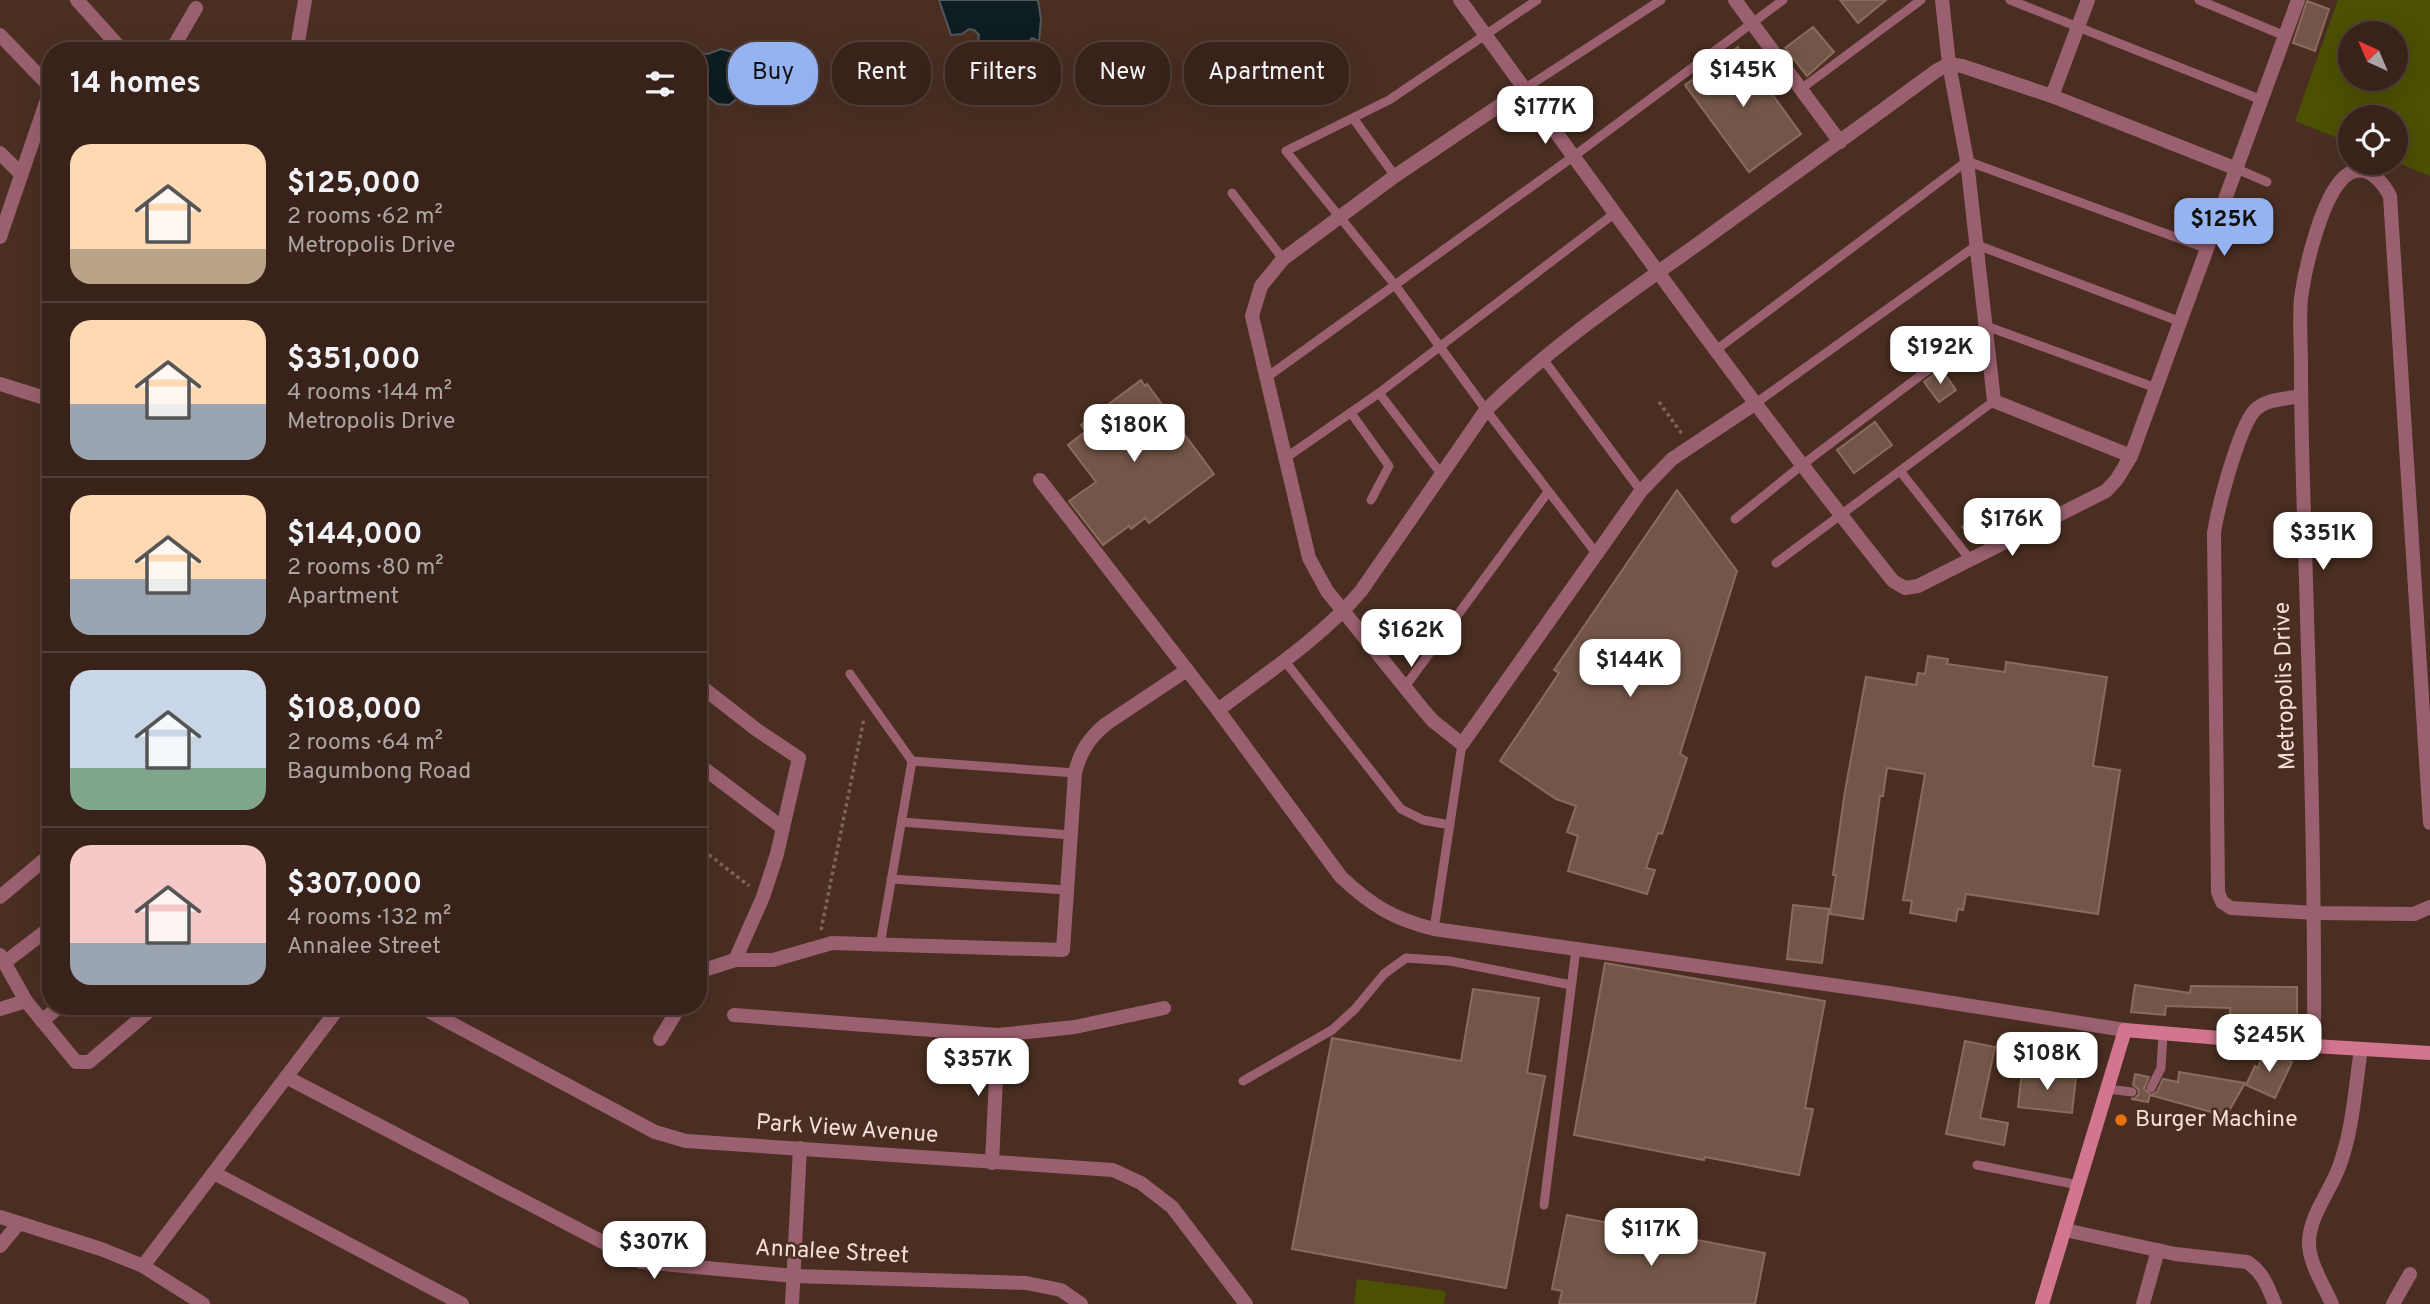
<!DOCTYPE html>
<meta charset="utf-8">
<style>
body{margin:0;font-family:Overpass,sans-serif;background:#432f27;color:#f1f3f6;height:100vh;display:flex;flex-direction:column;font-size:26px;white-space:nowrap}
*{box-sizing:border-box;margin:0}
p{font-size:23px;color:#aba4a2}
.icon{flex:none;width:38px;height:38px;fill:none;stroke:currentColor;stroke-width:2;stroke-linecap:round;stroke-linejoin:round}
.map{position:relative;flex:1;overflow:hidden}
.details{position:absolute;left:42px;top:42px;width:665px;height:973px;display:flex;flex-direction:column;background:#38221a;border-radius:28px;box-shadow:0 7px 28px #0002,0 0 0 2px #523f39}
.details>*{flex:none}
.top-card{position:absolute;left:728px;top:42px;width:665px;height:63px;display:flex;gap:14px}
.needle{width:46px;rotate:316deg}
.fabs{position:absolute;left:2338px;top:21px;display:grid;gap:14px}
.fabs a{display:grid;place-items:center;width:70px;height:70px;border-radius:50%;background:#38221a;box-shadow:0 7px 28px #0002,0 0 0 2px #523f39;font-size:35px}
.price{position:absolute;translate:-50% -60px;padding:0 16px;border-radius:14px;background:#fff;color:#222;font-size:23px;line-height:46px;filter:drop-shadow(0 2px 4px #0008)}
.price::after{content:'';position:absolute;left:50%;top:42px;width:21px;height:16px;margin-left:-10px;background:inherit;clip-path:polygon(0 0,100% 0,50% 100%)}
.price.active{background:#95b2f1;color:#111}
ul{padding:0;list-style:none}
li{display:flex;align-items:center;gap:21px;height:175px;padding:0 28px}
li+li{border-top:2px solid #523f39}
li span{display:grid;place-items:center;flex:none;width:196px;height:140px;border-radius:21px;color:#555}
li>.icon{margin-inline-start:auto}
span .icon{width:84px;height:84px;fill:#fffc;stroke-width:1}
li b{font-size:30px}
h2{display:flex;justify-content:space-between;align-items:center;height:84px;padding:0 28px;font-size:30px}
.tag{padding:0 24px;border-radius:28px;background:#38221a;box-shadow:0 7px 28px #0002,0 0 0 2px #523f39;font-size:24px;line-height:63px}
.tag.active{background:#95b2f1;color:#111}
.map>svg:first-child{display:block}
.green{fill:#4b5002;fill-rule:evenodd}
.water{fill:#0d1d22;stroke:#525859;stroke-width:2}
.building{fill:#745648;stroke:#8b6b5d;stroke-width:2}
.lines{fill:none;stroke-linecap:round;stroke-linejoin:round}
.path{stroke:#7e655a;stroke-width:3.5;stroke-dasharray:3.5 3.5;stroke-linecap:butt}
.service{stroke:#9b606f;stroke-width:9}
.minor{stroke:#9b606f;stroke-width:14}
.secondary{stroke:#d2758f;stroke-width:14}
.food-dot{fill:#e8710a;stroke:#4a2e22;stroke-width:2.5}
.labels{text-anchor:middle;dominant-baseline:central;stroke-width:5;stroke-linejoin:round;paint-order:stroke}
.street-label{font-size:23px;fill:#f2e0d8;stroke:#4a2e22}
.poi-label{font-size:23px;fill:#f2e0d8;stroke:#4a2e22;text-anchor:start}
</style>
<div class="map">
<svg width="2430" height="1304" viewBox="0 0 2430 1304">
<rect width="100%" height="100%" fill="#4a2e22"/>
<!-- green -->
<g class="green">
<path d="M 2338,0 L 2430,0 L 2430,176 L 2396,162 L 2396,117 L 2350,117 L 2350,143 L 2295,121 ZM 2350,33 L 2396,33 L 2396,79 L 2350,79 Z"/>
<path d="M 1357,1279 L 1446,1291 L 1444,1304 L 1354,1304 Z"/>
</g>
<!-- water -->
<g class="water">
<path d="M 939,0 L 1038,0 L 1041,19 L 1039,41 L 1032,38 L 1025,46 L 1026,53 L 1043,63 L 1044,77 C 1036,88 1022,85 1010,85 L 1001,77 L 991,78 L 992,87 L 977,90 L 971,89 C 969,76 958,67 959,54 C 971,52 978,48 979,35 L 974,30 L 969,29 L 962,34 L 951,35 Z"/>
<path d="M 721,49 L 736,53 L 736,65 L 745,77 L 737,85 L 738,98 L 729,105 L 717,104 L 698,88 L 698,53 L 708,54 Z"/>
</g>
<!-- building -->
<g class="building">
<path d="M 1840,0 L 1886,0 L 1858,23 Z"/>
<path d="M 2307,1 L 2329,9 L 2315,51 L 2293,43 Z"/>
<path d="M 1813,27 L 1834,52 L 1807,76 L 1785,48 Z"/>
<path d="M 1738,47 L 1801,134 L 1749,172 L 1685,85 Z"/>
<path d="M 1941,369 L 1956,390 L 1939,402 L 1924,382 Z"/>
<path d="M 1141,380 L 1145,386 L 1147,384 L 1214,474 L 1149,523 L 1145,518 L 1131,529 L 1129,526 L 1103,545 L 1069,501 L 1096,482 L 1068,445 L 1086,431 L 1081,425 Z"/>
<path d="M 1875,422 L 1892,445 L 1854,473 L 1837,450 Z"/>
<path d="M 1677,490 L 1737,571 L 1680,754 L 1687,758 L 1662,834 L 1658,833 L 1646,868 L 1655,870 L 1647,894 L 1568,871 L 1578,836 L 1567,832 L 1576,806 L 1556,799 L 1500,761 L 1559,673 L 1554,670 Z"/>
<path d="M 1928,656 L 1948,659 L 1947,664 L 2005,672 L 2006,662 L 2107,677 L 2093,766 L 2120,770 L 2098,914 L 1966,894 L 1963,910 L 1958,909 L 1956,921 L 1910,913 L 1912,901 L 1903,900 L 1925,774 L 1887,768 L 1883,796 L 1880,796 L 1863,919 L 1830,914 L 1836,875 L 1833,875 L 1845,791 L 1866,677 L 1916,685 L 1918,673 L 1925,674 Z"/>
<path d="M 1793,905 L 1829,909 L 1822,963 L 1787,959 Z"/>
<path d="M 1605,963 L 1825,1001 L 1805,1108 L 1813,1109 L 1799,1175 L 1705,1157 L 1704,1160 L 1574,1135 Z"/>
<path d="M 2135,985 L 2190,993 L 2191,986 L 2297,987 L 2297,1016 L 2230,1016 L 2230,1008 L 2166,1006 L 2165,1015 L 2131,1012 Z"/>
<path d="M 1473,989 L 1539,998 L 1527,1073 L 1545,1076 L 1506,1288 L 1292,1249 L 1332,1038 L 1461,1061 Z"/>
<path d="M 1965,1041 L 1995,1047 L 1980,1118 L 2008,1123 L 2004,1145 L 1946,1134 Z"/>
<path d="M 2264,1051 L 2292,1062 L 2275,1098 L 2246,1085 L 2255,1066 L 2258,1068 Z"/>
<path d="M 2022,1071 L 2076,1077 L 2072,1113 L 2018,1107 Z"/>
<path d="M 2179,1072 L 2245,1083 L 2226,1116 L 2150,1095 L 2148,1102 L 2131,1099 L 2135,1098 L 2139,1094 L 2138,1089 L 2133,1085 L 2135,1074 L 2149,1077 L 2144,1089 L 2151,1095 L 2157,1092 L 2163,1079 L 2178,1082 Z"/>
<path d="M 1567,1215 L 1765,1253 L 1755,1304 L 1559,1304 L 1562,1291 L 1552,1289 Z"/>
</g>
<g class="lines">
<!-- path -->
<g class="path">
<path d="M 1659,402 L 1682,434"/>
<path d="M 1962,528 L 2008,499 L 2039,506"/>
<path d="M 698,846 L 749,886"/>
<path d="M 821,930 L 864,718"/>
</g>
<!-- service -->
<g class="service">
<path d="M 1537,0 L 1389,100 L 1286,151 L 1395,285 L 1486,410 L 1596,553"/>
<path d="M 2010,0 L 2262,100"/>
<path d="M 2199,0 L 2285,36"/>
<path d="M 1524,89 L 1661,0"/>
<path d="M 1801,89 L 1921,0"/>
<path d="M 1353,118 L 1395,176"/>
<path d="M 2237,169 L 2267,182"/>
<path d="M 1232,193 L 1283,259"/>
<path d="M 1716,350 L 1967,161 L 2208,249"/>
<path d="M 1543,359 L 1641,491"/>
<path d="M 1267,377 L 1574,156 L 1783,0"/>
<path d="M 1379,393 L 1442,475"/>
<path d="M 1756,403 L 1977,245 L 2181,322"/>
<path d="M 1351,413 L 1389,466 L 1371,500"/>
<path d="M 1284,459 L 1379,393 L 1615,213"/>
<path d="M 1900,471 L 1969,558"/>
<path d="M 1735,519 L 1802,465 L 1986,326 L 2156,388"/>
<path d="M 1776,563 L 1994,401"/>
<path d="M 1284,660 L 1401,809 L 1423,820 L 1450,825"/>
<path d="M 850,674 L 912,761 L 880,945"/>
<path d="M 1404,688 L 1548,492"/>
<path d="M 912,761 L 1075,773"/>
<path d="M 902,822 L 1071,835"/>
<path d="M 891,879 L 1067,890"/>
<path d="M 1434,929 L 1462,744"/>
<path d="M 1243,1081 L 1332,1030 L 1355,1009 L 1384,974 L 1406,958 L 1450,961 L 1571,985"/>
<path d="M 2151,1088 L 2161,1068 L 2163,1033"/>
<path d="M 2107,1089 L 2132,1092"/>
<path d="M 1977,1165 L 2078,1185"/>
<path d="M 1544,1205 L 1576,949"/>
</g>
<!-- minor -->
<g class="minor">
<path d="M 77,0 L 123,51"/>
<path d="M 1460,0 C 1602,195 1742,392 1893,581 L 1905,588 L 1918,586 L 2106,491 L 2117,479 L 2131,456 L 2298,0"/>
<path d="M 1735,0 L 1840,142"/>
<path d="M 1942,0 L 1949,64 L 1967,161 L 1994,401 L 2131,456"/>
<path d="M 0,35 L 51,88"/>
<path d="M 171,51 L 196,8"/>
<path d="M 294,51 L 298,42 L 305,0"/>
<path d="M 1524,89 L 1395,176 L 1283,259 L 1261,286 L 1252,316 L 1309,558 L 1327,591 L 1420,706 L 1433,721 L 1462,744 L 1641,491 L 1672,459 L 1756,403"/>
<path d="M 2052,96 L 2088,0"/>
<path d="M 0,153 L 21,174"/>
<path d="M 0,237 L 51,88"/>
<path d="M 0,384 L 51,400"/>
<path d="M 2301,396 C 2286,399 2266,399 2255,410 C 2239,427 2218,507 2214,533 L 2218,892 L 2222,902 L 2231,908 L 2315,913 L 2414,914 L 2430,907"/>
<path d="M 1040,480 L 1218,710 L 1341,877 C 1371,905 1393,919 1434,929 L 1889,993 L 2125,1030"/>
<path d="M 698,684 L 757,730 L 799,758 L 777,854 L 763,897 L 735,960"/>
<path d="M 1218,710 C 1267,673 1321,638 1361,591 L 1486,410 C 1549,348 1623,297 1695,246 C 1775,188 1856,130 1936,71 L 1949,64 L 1962,66 L 2052,96 L 2237,169"/>
<path d="M 698,764 L 783,828"/>
<path d="M 0,897 L 51,854"/>
<path d="M 0,955 L 26,1001 L 76,1062 L 89,1062 L 155,1006"/>
<path d="M 4,963 L 51,927"/>
<path d="M 698,975 L 701,971 L 735,960 L 773,960 L 832,943 L 1063,950 L 1075,773 C 1080,752 1089,738 1106,724 L 1187,670"/>
<path d="M 419,1006 L 655,1132 L 686,1141 L 1113,1170 L 1141,1183 L 1172,1207 L 1246,1304"/>
<path d="M 0,1009 L 26,1001"/>
<path d="M 734,1015 L 998,1035 L 1075,1027 L 1164,1008"/>
<path d="M 42,1021 L 60,1006"/>
<path d="M 660,1039 L 680,1006"/>
<path d="M 2314,1046 C 2315,880 2310,714 2305,547 C 2303,487 2301,427 2301,367 C 2301,345 2299,321 2301,298 C 2305,269 2323,187 2350,173 C 2368,163 2383,183 2390,196 L 2430,823"/>
<path d="M 286,1077 L 641,1262 L 794,1276 L 1026,1283 L 1061,1290 L 1081,1304"/>
<path d="M 992,1163 L 998,1035"/>
<path d="M 214,1173 L 462,1304"/>
<path d="M 0,1217 L 101,1249 L 143,1266 L 203,1304"/>
<path d="M 2065,1230 L 2175,1254 L 2247,1262 C 2263,1272 2268,1287 2275,1304"/>
<path d="M 0,1246 L 19,1223"/>
<path d="M 143,1266 L 340,1006"/>
<path d="M 792,1304 L 800,1148"/>
<path d="M 2143,1304 L 2158,1250"/>
<path d="M 2332,1304 C 2324,1286 2309,1263 2309,1243 C 2309,1216 2330,1192 2339,1167 C 2353,1130 2355,1088 2361,1049"/>
<path d="M 2393,1304 L 2410,1274"/>
</g>
<!-- secondary -->
<path class="secondary" d="M 2042,1304 L 2125,1030 L 2314,1046 L 2430,1053"/>
</g>
<!-- markers -->
<circle class="food-dot" cx="2121" cy="1120" r="7"/>
<g class="labels">
<!-- street labels -->
<g class="street-label">
<text transform="translate(2286 686) rotate(-92)">Metropolis Drive</text>
<text transform="translate(847 1130) rotate(4)">Park View Avenue</text>
<text transform="translate(832 1253) rotate(3)">Annalee Street</text>
</g>
<!-- poi labels -->
<g class="poi-label">
<text x="2135" y="1120">Burger Machine</text>
</g>
</g>
</svg>
<div class="fabs">
<a><svg class="needle" viewBox="-14 -14 28 28"><path d="M0-13l5 13h-10z" fill="#e53935"/><path d="M0 13l5-13h-10z" fill="#aba4a2"/></svg></a>
<a><svg class="icon" aria-label="locate" viewBox="0 0 24 24"><circle cx="12" cy="12" r="6"/><path d="M12 2v4M12 18v4M2 12h4M18 12h4"/></svg></a>
</div>
<b class="price" style="left:1743px;top:109px">$145K</b>
<b class="price" style="left:1545px;top:146px">$177K</b>
<b class="price active" style="left:2224px;top:258px">$125K</b>
<b class="price" style="left:1940px;top:386px">$192K</b>
<b class="price" style="left:1134px;top:464px">$180K</b>
<b class="price" style="left:2012px;top:558px">$176K</b>
<b class="price" style="left:2323px;top:572px">$351K</b>
<b class="price" style="left:1411px;top:669px">$162K</b>
<b class="price" style="left:1630px;top:699px">$144K</b>
<b class="price" style="left:2269px;top:1074px">$245K</b>
<b class="price" style="left:2047px;top:1092px">$108K</b>
<b class="price" style="left:978px;top:1098px">$357K</b>
<b class="price" style="left:1651px;top:1268px">$117K</b>
<b class="price" style="left:654px;top:1281px">$307K</b>
<div class="top-card">
<a class="tag active">Buy</a>
<a class="tag">Rent</a>
<a class="tag">Filters</a>
<a class="tag">New</a>
<a class="tag">Apartment</a>
</div>
<section class="details">
<h2>14 homes<svg class="icon" aria-label="filters" viewBox="0 0 24 24"><path d="M4 7h16M4 17h16"/><circle cx="9" cy="7" r="2"/><circle cx="15" cy="17" r="2"/></svg></h2>
<ul>
<li><span style="background:linear-gradient(#ffd9b3 75%,#b9a48a 0)"><svg class="icon" aria-label="home" viewBox="0 0 24 24"><path d="M3 11l9-7 9 7M6 9v11h12V9"/></svg></span><div><b>$125,000</b><p>2 rooms · 62 m²</p><p>Metropolis Drive</p></div></li>
<li><span style="background:linear-gradient(#ffd9b3 60%,#9aa5b1 0)"><svg class="icon" aria-label="home" viewBox="0 0 24 24"><path d="M3 11l9-7 9 7M6 9v11h12V9"/></svg></span><div><b>$351,000</b><p>4 rooms · 144 m²</p><p>Metropolis Drive</p></div></li>
<li><span style="background:linear-gradient(#ffd9b3 60%,#9aa5b1 0)"><svg class="icon" aria-label="home" viewBox="0 0 24 24"><path d="M3 11l9-7 9 7M6 9v11h12V9"/></svg></span><div><b>$144,000</b><p>2 rooms · 80 m²</p><p>Apartment</p></div></li>
<li><span style="background:linear-gradient(#c9d6e8 70%,#7fa58c 0)"><svg class="icon" aria-label="home" viewBox="0 0 24 24"><path d="M3 11l9-7 9 7M6 9v11h12V9"/></svg></span><div><b>$108,000</b><p>2 rooms · 64 m²</p><p>Bagumbong Road</p></div></li>
<li><span style="background:linear-gradient(#f6c9c9 70%,#9aa5b1 0)"><svg class="icon" aria-label="home" viewBox="0 0 24 24"><path d="M3 11l9-7 9 7M6 9v11h12V9"/></svg></span><div><b>$307,000</b><p>4 rooms · 132 m²</p><p>Annalee Street</p></div></li>
</ul>
</section>
</div>
